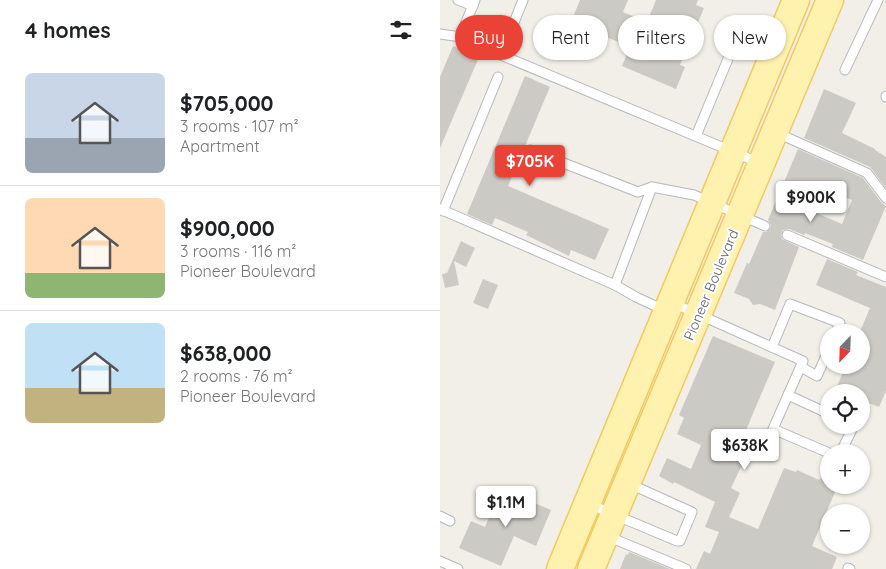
<!DOCTYPE html>
<meta charset="utf-8">
<style>
body{margin:0;font-family:Quicksand,sans-serif;background:#f2f2f2;color:#202124;height:100vh;display:flex;flex-direction:column;font-size:19px;white-space:nowrap}
*{box-sizing:border-box;margin:0}
p{font-size:16px;color:#757577}
.icon{flex:none;width:28px;height:28px;fill:none;stroke:currentColor;stroke-width:2;stroke-linecap:round;stroke-linejoin:round}
.map{position:relative;flex:1;overflow:hidden}
.details{display:flex;flex-direction:column;background:#fff;width:440px}
.details>*{flex:none}
.guide{position:absolute;left:15px;top:15px;width:355px;height:45px;display:flex;gap:10px}
.needle{width:32px;rotate:203deg}
.fabs{position:absolute;left:380px;top:324px;display:grid;gap:10px}
.fabs a{display:grid;place-items:center;width:50px;height:50px;border-radius:50%;background:#fff;box-shadow:0 1px 4px #0004;font-size:25px}
.price{position:absolute;translate:-50% -42px;padding:0 11px;border-radius:5px;background:#fff;color:#222;font-size:16px;line-height:32px;filter:drop-shadow(0 1px 2px #0008)}
.price::after{content:'';position:absolute;left:50%;top:30px;width:15px;height:11px;margin-left:-8px;background:inherit;clip-path:polygon(0 0,100% 0,50% 100%)}
.price.active{background:#ea4335;color:#fff}
ul{padding:0;list-style:none}
li{display:flex;align-items:center;gap:15px;height:125px;padding:0 25px}
li+li{border-top:1px solid #e0e0e0}
li span{display:grid;place-items:center;flex:none;width:140px;height:100px;border-radius:8px;color:#555}
li>.icon{margin-inline-start:auto}
span .icon{width:60px;height:60px;fill:#fffc;stroke-width:1}
li b{font-size:21px}
h2{display:flex;justify-content:space-between;align-items:center;height:60px;padding:0 25px;font-size:21px}
.pill{padding:0 18px;border-radius:22px;background:#fff;box-shadow:0 1px 4px #0004;font-size:18px;line-height:45px}
.pill.active{background:#ea4335;color:#fff}
main{display:flex;flex:1;min-height:0}
.map>svg:first-child{display:block}
.building{fill:#cccac5;fill-rule:evenodd}
.lines{fill:none;stroke-linecap:round;stroke-linejoin:round}
.lane-casing{stroke:#b5b8bc;stroke-width:11}
.primary-casing{stroke:#f2c960;stroke-width:29}
.lane{stroke:#fff;stroke-width:9}
.primary{stroke:#fff2af;stroke-width:26}
.labels{text-anchor:middle;dominant-baseline:central;stroke-width:4.5;stroke-linejoin:round;paint-order:stroke}
.street-label{font-size:14px;fill:#5f6368;stroke:#fff}
</style>
<main>
<section class="details">
<h2>4 homes<svg class="icon" aria-label="filters" viewBox="0 0 24 24"><path d="M4 7h16M4 17h16"/><circle cx="9" cy="7" r="2"/><circle cx="15" cy="17" r="2"/></svg></h2>
<ul>
<li><span style="background:linear-gradient(#c9d6e8 65%,#9aa5b1 0)"><svg class="icon" aria-label="home" viewBox="0 0 24 24"><path d="M3 11l9-7 9 7M6 9v11h12V9"/></svg></span><div><b>$705,000</b><p>3 rooms · 107 m²</p><p>Apartment</p></div></li>
<li><span style="background:linear-gradient(#ffd9b3 75%,#8fb573 0)"><svg class="icon" aria-label="home" viewBox="0 0 24 24"><path d="M3 11l9-7 9 7M6 9v11h12V9"/></svg></span><div><b>$900,000</b><p>3 rooms · 116 m²</p><p>Pioneer Boulevard</p></div></li>
<li><span style="background:linear-gradient(#bfe0f5 65%,#c2b280 0)"><svg class="icon" aria-label="home" viewBox="0 0 24 24"><path d="M3 11l9-7 9 7M6 9v11h12V9"/></svg></span><div><b>$638,000</b><p>2 rooms · 76 m²</p><p>Pioneer Boulevard</p></div></li>
</ul>
</section>
<div class="map">
<svg width="446" height="569" viewBox="0 0 446 569">
<rect width="100%" height="100%" fill="#f1efe8"/>
<!-- building -->
<g class="building">
<path d="M 140,0 L 188,0 L 183,12 L 207,22 L 216,0 L 258,0 L 256,5 L 264,8 L 240,65 L 245,67 L 236,89 L 182,66 L 190,47 L 131,22 Z"/>
<path d="M 13,46 L 39,57 L 0,148 L 0,77 Z"/>
<path d="M 85,76 L 110,87 L 68,186 L 169,229 L 155,260 L 131,250 L 129,256 L 86,235 L 88,232 L 55,218 L 52,225 L 27,214 Z"/>
<path d="M 384,89 L 416,103 L 402,133 L 435,149 L 435,150 L 446,157 L 446,188 L 430,167 L 364,138 Z"/>
<path d="M 358,149 L 423,178 L 441,202 L 446,206 L 423,260 L 392,247 L 393,244 L 365,233 L 364,235 L 349,229 L 343,230 L 341,235 L 342,239 L 359,247 L 335,310 L 320,304 L 313,305 L 309,299 L 294,293 L 307,263 L 309,264 L 323,232 L 326,232 L 330,229 L 331,225 L 328,220 ZM 369,182 L 412,200 L 402,224 L 360,206 Z"/>
<path d="M 21,241 L 35,248 L 26,267 L 14,261 L 19,285 L 5,288 L 2,274 L 7,273 Z"/>
<path d="M 387,259 L 418,272 L 416,275 L 446,287 L 446,391 L 439,407 L 421,400 L 421,392 L 405,392 L 396,389 L 406,365 L 421,365 L 421,329 L 430,308 L 376,285 Z"/>
<path d="M 43,279 L 58,285 L 48,309 L 33,303 Z"/>
<path d="M 273,336 L 335,362 L 300,444 L 307,447 L 301,462 L 302,465 L 291,488 L 300,493 L 289,517 L 318,529 L 344,468 L 356,472 L 357,470 L 379,480 L 380,478 L 389,482 L 389,485 L 398,485 L 372,546 L 397,557 L 392,569 L 256,569 L 264,551 L 270,554 L 279,532 L 265,527 L 275,502 L 234,482 L 233,484 L 219,476 L 227,458 L 251,469 L 261,445 L 237,434 L 244,418 L 239,415 Z"/>
<path d="M 61,489 L 111,510 L 96,546 L 74,536 L 61,566 L 19,548 L 31,521 L 45,527 Z"/>
<path d="M 189,552 L 230,569 L 180,569 L 186,554 L 188,555 Z"/>
</g>
<g class="lines">
<defs>
<g id="lane">
<path d="M 18,0 L 33,6"/>
<path d="M 35,0 L 22,32 L 21,37 L 24,41 L 61,55 L 320,163"/>
<path d="M 0,34 L 21,37"/>
<path d="M 61,55 L 83,0"/>
<path d="M 405,70 L 438,0"/>
<path d="M 446,96 L 446,97"/>
<path d="M 337,133 L 427,173 L 446,198"/>
<path d="M 256,136 L 295,42 L 300,36 L 309,36 L 335,45"/>
<path d="M 90,150 L 198,192 L 212,187"/>
<path d="M 0,209 L 175,285"/>
<path d="M 3,211 L 58,77"/>
<path d="M 347,235 L 446,277"/>
<path d="M 233,303 L 363,361 L 333,429 L 389,453"/>
<path d="M 224,310 L 196,297 L 175,285 L 212,187 L 254,195 L 325,226"/>
<path d="M 332,347 L 350,304 L 400,323 L 396,332"/>
<path d="M 361,367 L 377,376 L 389,349"/>
<path d="M 348,395 L 389,414"/>
<path d="M 401,452 L 414,425"/>
<path d="M 149,504 L 237,541 L 240,541 L 252,512 L 190,484"/>
<path d="M 0,516 L 10,521"/>
<path d="M 167,536 L 246,569"/>
<path d="M 0,561 L 18,569"/>
<path d="M 408,568 L 410,569"/>
</g>
<g id="primary">
<path d="M 120,569 L 356,0"/>
<path d="M 151,569 L 390,0"/>
</g>
</defs>
<!-- lane casing -->
<use href="#lane" class="lane-casing"/>
<!-- primary casing -->
<use href="#primary" class="primary-casing"/>
<!-- lane -->
<use href="#lane" class="lane"/>
<!-- primary -->
<use href="#primary" class="primary"/>
</g>
<g class="labels">
<!-- street labels -->
<g class="street-label">
<text transform="translate(271 285) rotate(-67)">Pioneer Boulevard</text>
</g>
</g>
</svg>
<div class="fabs">
<a><svg class="needle" viewBox="-14 -14 28 28"><path d="M0-13l5 13h-10z" fill="#e53935"/><path d="M0 13l5-13h-10z" fill="#757577"/></svg></a>
<a><svg class="icon" aria-label="locate" viewBox="0 0 24 24"><circle cx="12" cy="12" r="6"/><path d="M12 2v4M12 18v4M2 12h4M18 12h4"/></svg></a>
<a>+</a>
<a>−</a>
</div>
<b class="price active" style="left:90px;top:187px">$705K</b>
<b class="price" style="left:371px;top:223px">$900K</b>
<b class="price" style="left:305px;top:471px">$638K</b>
<b class="price" style="left:66px;top:528px">$1.1M</b>
<div class="guide">
<a class="pill active">Buy</a>
<a class="pill">Rent</a>
<a class="pill">Filters</a>
<a class="pill">New</a>
</div>
</div>
</main>
